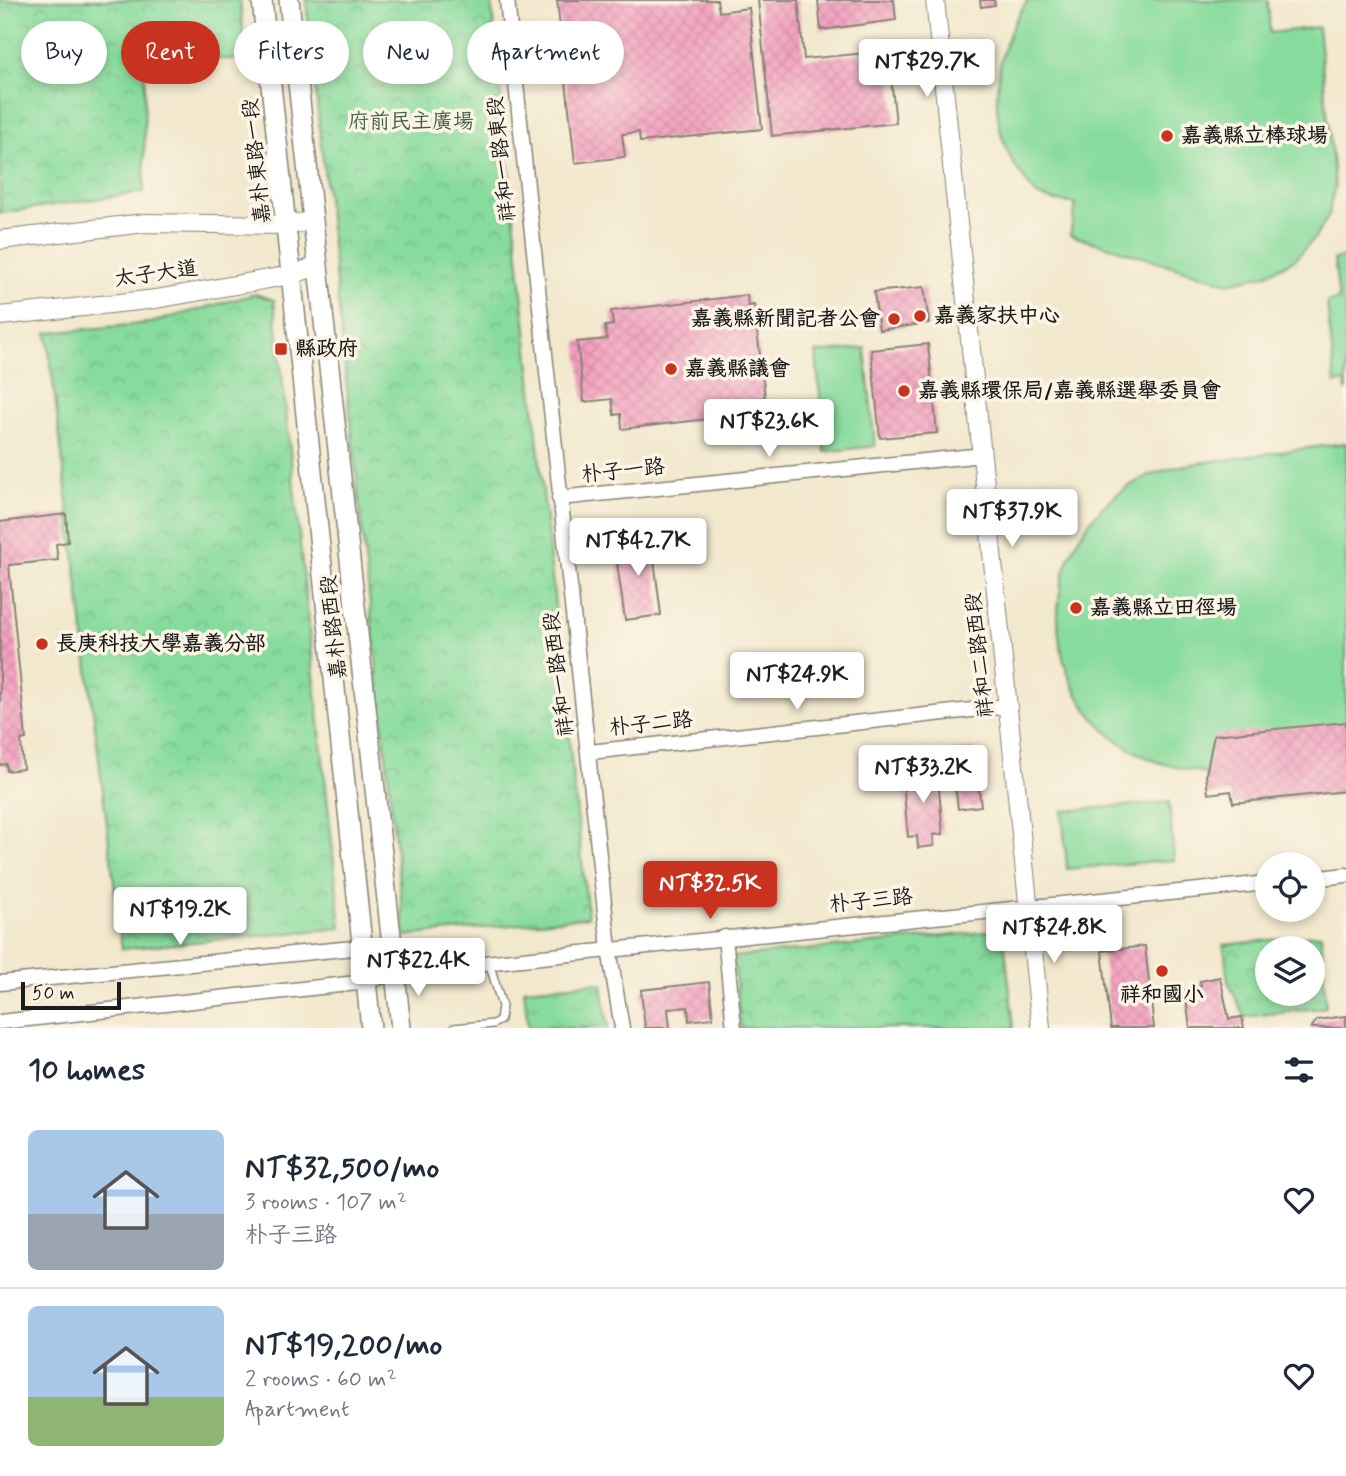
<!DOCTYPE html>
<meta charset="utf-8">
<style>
body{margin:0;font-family:Mynerve,"LXGW WenKai TC",sans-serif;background:#f6f6f7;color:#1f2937;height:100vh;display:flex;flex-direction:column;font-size:26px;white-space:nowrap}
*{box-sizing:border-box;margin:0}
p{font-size:23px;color:#747a83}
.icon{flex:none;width:38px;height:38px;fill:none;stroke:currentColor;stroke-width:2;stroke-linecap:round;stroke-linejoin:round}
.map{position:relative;height:1028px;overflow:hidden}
.panel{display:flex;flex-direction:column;background:#fff;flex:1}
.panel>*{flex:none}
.hud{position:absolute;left:21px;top:21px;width:700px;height:63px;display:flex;gap:14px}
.fabs{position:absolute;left:1255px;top:852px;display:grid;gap:14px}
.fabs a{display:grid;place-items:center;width:70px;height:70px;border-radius:50%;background:#fff;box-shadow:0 4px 10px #0003;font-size:35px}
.scale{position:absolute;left:21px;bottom:18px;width:100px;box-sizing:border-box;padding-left:7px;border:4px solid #1c1c1c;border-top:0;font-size:19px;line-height:24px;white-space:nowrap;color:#1c1c1c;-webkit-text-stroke:5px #fcf5e5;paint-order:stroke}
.price{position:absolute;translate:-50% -60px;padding:0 16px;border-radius:7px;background:#fff;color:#222;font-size:23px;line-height:46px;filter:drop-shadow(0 2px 4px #0008)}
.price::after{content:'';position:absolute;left:50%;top:42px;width:21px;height:16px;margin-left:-10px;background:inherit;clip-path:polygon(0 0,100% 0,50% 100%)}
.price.selected{background:#c8321e;color:#fff}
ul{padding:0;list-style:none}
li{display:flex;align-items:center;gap:21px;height:175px;padding:0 28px}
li+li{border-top:2px solid #e0e1e3}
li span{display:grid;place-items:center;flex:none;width:196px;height:140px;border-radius:10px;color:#555}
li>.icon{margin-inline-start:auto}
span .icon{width:84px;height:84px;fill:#fffc;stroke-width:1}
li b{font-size:30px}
h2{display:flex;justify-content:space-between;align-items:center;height:84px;padding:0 28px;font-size:30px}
.chip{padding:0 24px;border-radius:32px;background:#fff;box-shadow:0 4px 10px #0003;font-size:24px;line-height:63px}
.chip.selected{background:#c8321e;color:#fff}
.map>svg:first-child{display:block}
.grass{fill:url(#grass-tufts);stroke:#527c5c;stroke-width:2}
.park{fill:url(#park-crowns);stroke:#527c5c;stroke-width:2;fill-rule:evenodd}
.garden{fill:#87db9c;stroke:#527c5c;stroke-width:2}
.building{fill:url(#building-cross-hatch)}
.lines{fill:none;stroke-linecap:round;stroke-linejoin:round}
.service-casing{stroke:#878275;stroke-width:10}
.minor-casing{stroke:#878275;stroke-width:17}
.tertiary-casing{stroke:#878275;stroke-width:20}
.secondary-casing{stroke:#878275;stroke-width:22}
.service{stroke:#fff;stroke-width:7}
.minor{stroke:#fff;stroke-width:14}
.tertiary{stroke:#fff;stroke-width:18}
.secondary{stroke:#fff;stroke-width:19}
.poi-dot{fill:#c8321e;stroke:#fcf5e5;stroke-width:2.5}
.labels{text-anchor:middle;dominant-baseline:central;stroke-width:7;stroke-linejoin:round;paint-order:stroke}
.park-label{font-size:21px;fill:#415f49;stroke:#fcf5e5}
.poi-label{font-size:21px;font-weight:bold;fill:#1c1c1c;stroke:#fcf5e5;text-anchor:start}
.street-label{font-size:21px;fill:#1c1c1c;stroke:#fcf5e5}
</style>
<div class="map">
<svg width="1346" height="1028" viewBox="0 0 1346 1028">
<defs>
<pattern id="grass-tufts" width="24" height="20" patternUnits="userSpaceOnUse" patternTransform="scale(1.75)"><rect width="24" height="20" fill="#87db9c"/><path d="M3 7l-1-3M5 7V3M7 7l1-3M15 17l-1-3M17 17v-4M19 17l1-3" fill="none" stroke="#74bb86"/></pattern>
<pattern id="park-crowns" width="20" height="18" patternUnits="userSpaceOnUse" patternTransform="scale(1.75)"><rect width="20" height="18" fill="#87db9c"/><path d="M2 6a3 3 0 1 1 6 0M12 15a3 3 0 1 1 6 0" fill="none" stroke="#74bb86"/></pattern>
<pattern id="building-cross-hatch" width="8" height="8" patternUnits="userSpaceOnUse" patternTransform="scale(1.75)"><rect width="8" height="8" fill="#f39fbf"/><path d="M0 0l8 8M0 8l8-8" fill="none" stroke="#d088a4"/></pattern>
</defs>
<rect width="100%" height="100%" fill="#fcf5e5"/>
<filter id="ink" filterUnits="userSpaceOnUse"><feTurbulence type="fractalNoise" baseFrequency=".0143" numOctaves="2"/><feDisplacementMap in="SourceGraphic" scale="14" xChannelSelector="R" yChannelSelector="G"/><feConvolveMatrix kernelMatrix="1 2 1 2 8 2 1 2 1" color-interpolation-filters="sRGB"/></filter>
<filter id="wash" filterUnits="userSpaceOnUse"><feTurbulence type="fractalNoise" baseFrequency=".00686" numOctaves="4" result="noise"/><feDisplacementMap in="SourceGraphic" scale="28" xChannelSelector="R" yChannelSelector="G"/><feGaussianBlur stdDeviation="1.57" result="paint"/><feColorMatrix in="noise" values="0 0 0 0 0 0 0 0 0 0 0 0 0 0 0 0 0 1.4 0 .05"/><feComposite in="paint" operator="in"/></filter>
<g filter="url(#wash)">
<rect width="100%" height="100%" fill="#f2e8ce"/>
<!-- grass -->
<path class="grass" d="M 593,983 L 602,984 L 608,1028 L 528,1028 L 524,989 Z"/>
<!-- park -->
<g class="park">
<path d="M 0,0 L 240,0 L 246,60 L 145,56 L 144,192 L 0,213 Z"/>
<path d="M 306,0 L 491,0 L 588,917 L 405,936 Z"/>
<path d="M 255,294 L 274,300 L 341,928 L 122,949 L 47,333 L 150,323 Z"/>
<path d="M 1003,930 L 1014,1028 L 741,1028 L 733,957 Z"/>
<path d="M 1321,934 L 1326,1007 L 1245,1017 L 1228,982 L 1224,945 ZM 1267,948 L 1312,948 L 1312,994 L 1267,994 Z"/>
</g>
<!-- garden -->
<g class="garden">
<path d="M 1028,0 L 1268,0 L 1270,33 L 1318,27 L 1335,185 L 1328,217 L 1315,238 L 1294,260 L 1265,275 L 1228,283 L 1070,235 L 1076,204 C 1065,202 1050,201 1039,196 C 1033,193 1027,182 1022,176 C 983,128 993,47 1028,0 Z"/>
<path d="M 1346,257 L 1346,392 L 1345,382 L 1335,383 L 1327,302 L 1339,300 L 1334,259 Z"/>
<path d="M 865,348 L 875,446 L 825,452 L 816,353 Z"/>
<path d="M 1346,443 L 1346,791 L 1233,803 L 1231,791 L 1208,794 L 1206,774 C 1196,770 1185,770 1175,767 C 1152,762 1131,751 1113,737 C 1029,667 1043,528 1142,479 C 1170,465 1200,463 1230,459 C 1269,453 1307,448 1346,443 Z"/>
<path d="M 1169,802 L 1174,860 L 1067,869 L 1062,811 Z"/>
</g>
<g id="blocks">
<!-- building -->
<g class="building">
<path d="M 557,0 L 717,0 L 719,12 L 749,8 L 762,129 L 640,142 L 639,132 L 622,134 L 625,157 L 575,163 Z"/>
<path d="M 758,0 L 798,0 L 804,59 L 888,51 L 896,123 L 772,136 Z"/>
<path d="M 818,0 L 894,0 L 896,20 L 821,30 Z"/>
<path d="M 980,0 L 994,0 L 995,5 L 981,7 Z"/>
<path d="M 924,287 L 929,323 L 879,330 L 874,292 Z"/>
<path d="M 747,295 L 748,306 L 754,305 L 765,397 L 758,398 L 760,413 L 622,429 L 621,414 L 614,415 L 612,399 L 584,402 L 577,342 L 607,339 L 605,326 L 613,325 L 611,311 Z"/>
<path d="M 928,344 L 937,433 L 880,438 L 871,350 Z"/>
<path d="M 66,514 L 68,542 L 56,544 L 58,560 L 9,565 L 26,739 L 21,740 L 23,769 L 7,771 L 6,764 L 0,765 L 0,522 Z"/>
<path d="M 651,536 L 661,615 L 625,620 L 614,541 Z"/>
<path d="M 1346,722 L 1346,791 L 1233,803 L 1231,791 L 1208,794 L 1206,774 L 1214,735 Z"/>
<path d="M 974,749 L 981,806 L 958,809 L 951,751 Z"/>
<path d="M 937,767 L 943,834 L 933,835 L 934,846 L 918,848 L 917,836 L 908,837 L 902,770 Z"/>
<path d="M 1145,946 L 1154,1028 L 1111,1028 L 1102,951 Z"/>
<path d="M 1220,977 L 1229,1019 L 1242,1017 L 1244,1028 L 1190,1028 L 1185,990 L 1201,986 L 1200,981 Z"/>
<path d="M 709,982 L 713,1018 L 689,1021 L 688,1007 L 668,1009 L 670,1028 L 645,1028 L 641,990 Z"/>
<path d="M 1346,1016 L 1346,1028 L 1311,1028 L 1317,1020 Z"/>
</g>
</g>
</g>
<g filter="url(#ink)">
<use href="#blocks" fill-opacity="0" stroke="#878275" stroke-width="2"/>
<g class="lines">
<defs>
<path id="service" d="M 454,1028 L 493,1024 L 500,1020 L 502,1006 L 489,962"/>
<g id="minor">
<path d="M 507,0 L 609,949 L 622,1028"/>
<path d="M 559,498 L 983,455"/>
<path d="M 590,752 L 1008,706"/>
<path d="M 1312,879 L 1346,875"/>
<path d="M 725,937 L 734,1028"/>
<path d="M 0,983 L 363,947 L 395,972"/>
<path d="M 0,1022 L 366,982 L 395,972 L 1267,883"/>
</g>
<g id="tertiary">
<path d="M 935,0 L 1041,1028"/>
<path d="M 0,240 L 145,223 L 287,225 L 312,221"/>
<path d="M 0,316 L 156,299 L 291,275 L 317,266"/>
</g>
<g id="secondary">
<path d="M 262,0 L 371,1028"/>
<path d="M 289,0 L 401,1028"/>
</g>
</defs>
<!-- service casing -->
<use href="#service" class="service-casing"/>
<!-- minor casing -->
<use href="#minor" class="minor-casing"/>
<!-- tertiary casing -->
<use href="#tertiary" class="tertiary-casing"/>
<!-- secondary casing -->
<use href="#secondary" class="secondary-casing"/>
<!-- service -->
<use href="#service" class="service"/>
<!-- minor -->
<use href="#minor" class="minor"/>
<!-- tertiary -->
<use href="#tertiary" class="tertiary"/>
<!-- secondary -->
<use href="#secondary" class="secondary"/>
</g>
</g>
<!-- markers -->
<g class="poi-dot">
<circle cx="1167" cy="136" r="7"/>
<circle cx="920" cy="316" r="7"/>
<circle cx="894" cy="319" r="7"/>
<rect x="274" y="342" width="14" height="14" rx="3.5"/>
<circle cx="671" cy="369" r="7"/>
<circle cx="904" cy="391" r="7"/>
<circle cx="1076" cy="608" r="7"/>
<circle cx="42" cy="644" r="7"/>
<circle cx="1162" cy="971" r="7"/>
</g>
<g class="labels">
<!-- park labels -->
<g class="park-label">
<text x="411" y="122">府前民主廣場</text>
</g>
<!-- poi labels -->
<g class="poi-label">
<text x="1181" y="136">嘉義縣立棒球場</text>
<text x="934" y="316">嘉義家扶中心</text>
<text x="880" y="319" text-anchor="end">嘉義縣新聞記者公會</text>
<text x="295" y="349">縣政府</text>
<text x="685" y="369">嘉義縣議會</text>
<text x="918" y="391">嘉義縣環保局/嘉義縣選舉委員會</text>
<text x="1090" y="608">嘉義縣立田徑場</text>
<text x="56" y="644">長庚科技大學嘉義分部</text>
<text x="1162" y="995" text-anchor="middle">祥和國小</text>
</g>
<!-- street labels -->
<g class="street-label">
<text transform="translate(502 159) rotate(-96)">祥和一路東段</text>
<text transform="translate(257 161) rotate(-96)">嘉朴東路一段</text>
<text transform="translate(156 274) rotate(-8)">太子大道</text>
<text transform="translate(623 471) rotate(-6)">朴子一路</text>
<text transform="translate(334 627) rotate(-96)">嘉朴路西段</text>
<text transform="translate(980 655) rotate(-96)">祥和二路西段</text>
<text transform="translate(559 674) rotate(-97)">祥和一路西段</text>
<text transform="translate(651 724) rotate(-6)">朴子二路</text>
<text transform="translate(871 901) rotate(-6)">朴子三路</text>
</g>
</g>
</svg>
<div class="fabs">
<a><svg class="icon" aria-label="locate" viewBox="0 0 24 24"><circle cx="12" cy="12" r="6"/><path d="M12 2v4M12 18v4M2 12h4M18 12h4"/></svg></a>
<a><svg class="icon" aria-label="layers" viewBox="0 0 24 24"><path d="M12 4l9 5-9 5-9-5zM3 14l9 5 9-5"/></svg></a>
</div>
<div class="scale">50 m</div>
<b class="price" style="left:927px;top:99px">NT$29.7K</b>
<b class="price" style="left:769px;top:459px">NT$23.6K</b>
<b class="price" style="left:1012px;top:549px">NT$37.9K</b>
<b class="price" style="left:638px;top:578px">NT$42.7K</b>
<b class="price" style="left:797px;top:712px">NT$24.9K</b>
<b class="price" style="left:923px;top:805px">NT$33.2K</b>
<b class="price selected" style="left:710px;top:921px">NT$32.5K</b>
<b class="price" style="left:180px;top:947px">NT$19.2K</b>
<b class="price" style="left:1054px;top:965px">NT$24.8K</b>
<b class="price" style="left:418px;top:998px">NT$22.4K</b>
<div class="hud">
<a class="chip">Buy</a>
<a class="chip selected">Rent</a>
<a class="chip">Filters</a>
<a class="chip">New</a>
<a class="chip">Apartment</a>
</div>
</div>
<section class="panel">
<h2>10 homes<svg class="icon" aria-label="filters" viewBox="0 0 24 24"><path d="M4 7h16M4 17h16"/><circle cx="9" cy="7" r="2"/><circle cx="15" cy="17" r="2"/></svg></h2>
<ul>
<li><span style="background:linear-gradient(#a9c7e8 60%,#9aa5b1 0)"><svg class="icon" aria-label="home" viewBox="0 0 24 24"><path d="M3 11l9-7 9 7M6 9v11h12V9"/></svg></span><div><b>NT$32,500/mo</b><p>3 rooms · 107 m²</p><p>朴子三路</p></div><svg class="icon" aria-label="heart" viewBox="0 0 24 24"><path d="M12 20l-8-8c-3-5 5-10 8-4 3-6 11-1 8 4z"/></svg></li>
<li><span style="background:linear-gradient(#a9c7e8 65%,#8fb573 0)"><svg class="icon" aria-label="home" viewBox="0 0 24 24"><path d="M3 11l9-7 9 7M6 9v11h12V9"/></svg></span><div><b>NT$19,200/mo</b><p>2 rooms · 60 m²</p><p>Apartment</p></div><svg class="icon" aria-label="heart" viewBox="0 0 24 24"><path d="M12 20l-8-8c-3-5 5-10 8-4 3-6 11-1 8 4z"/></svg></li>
</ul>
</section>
